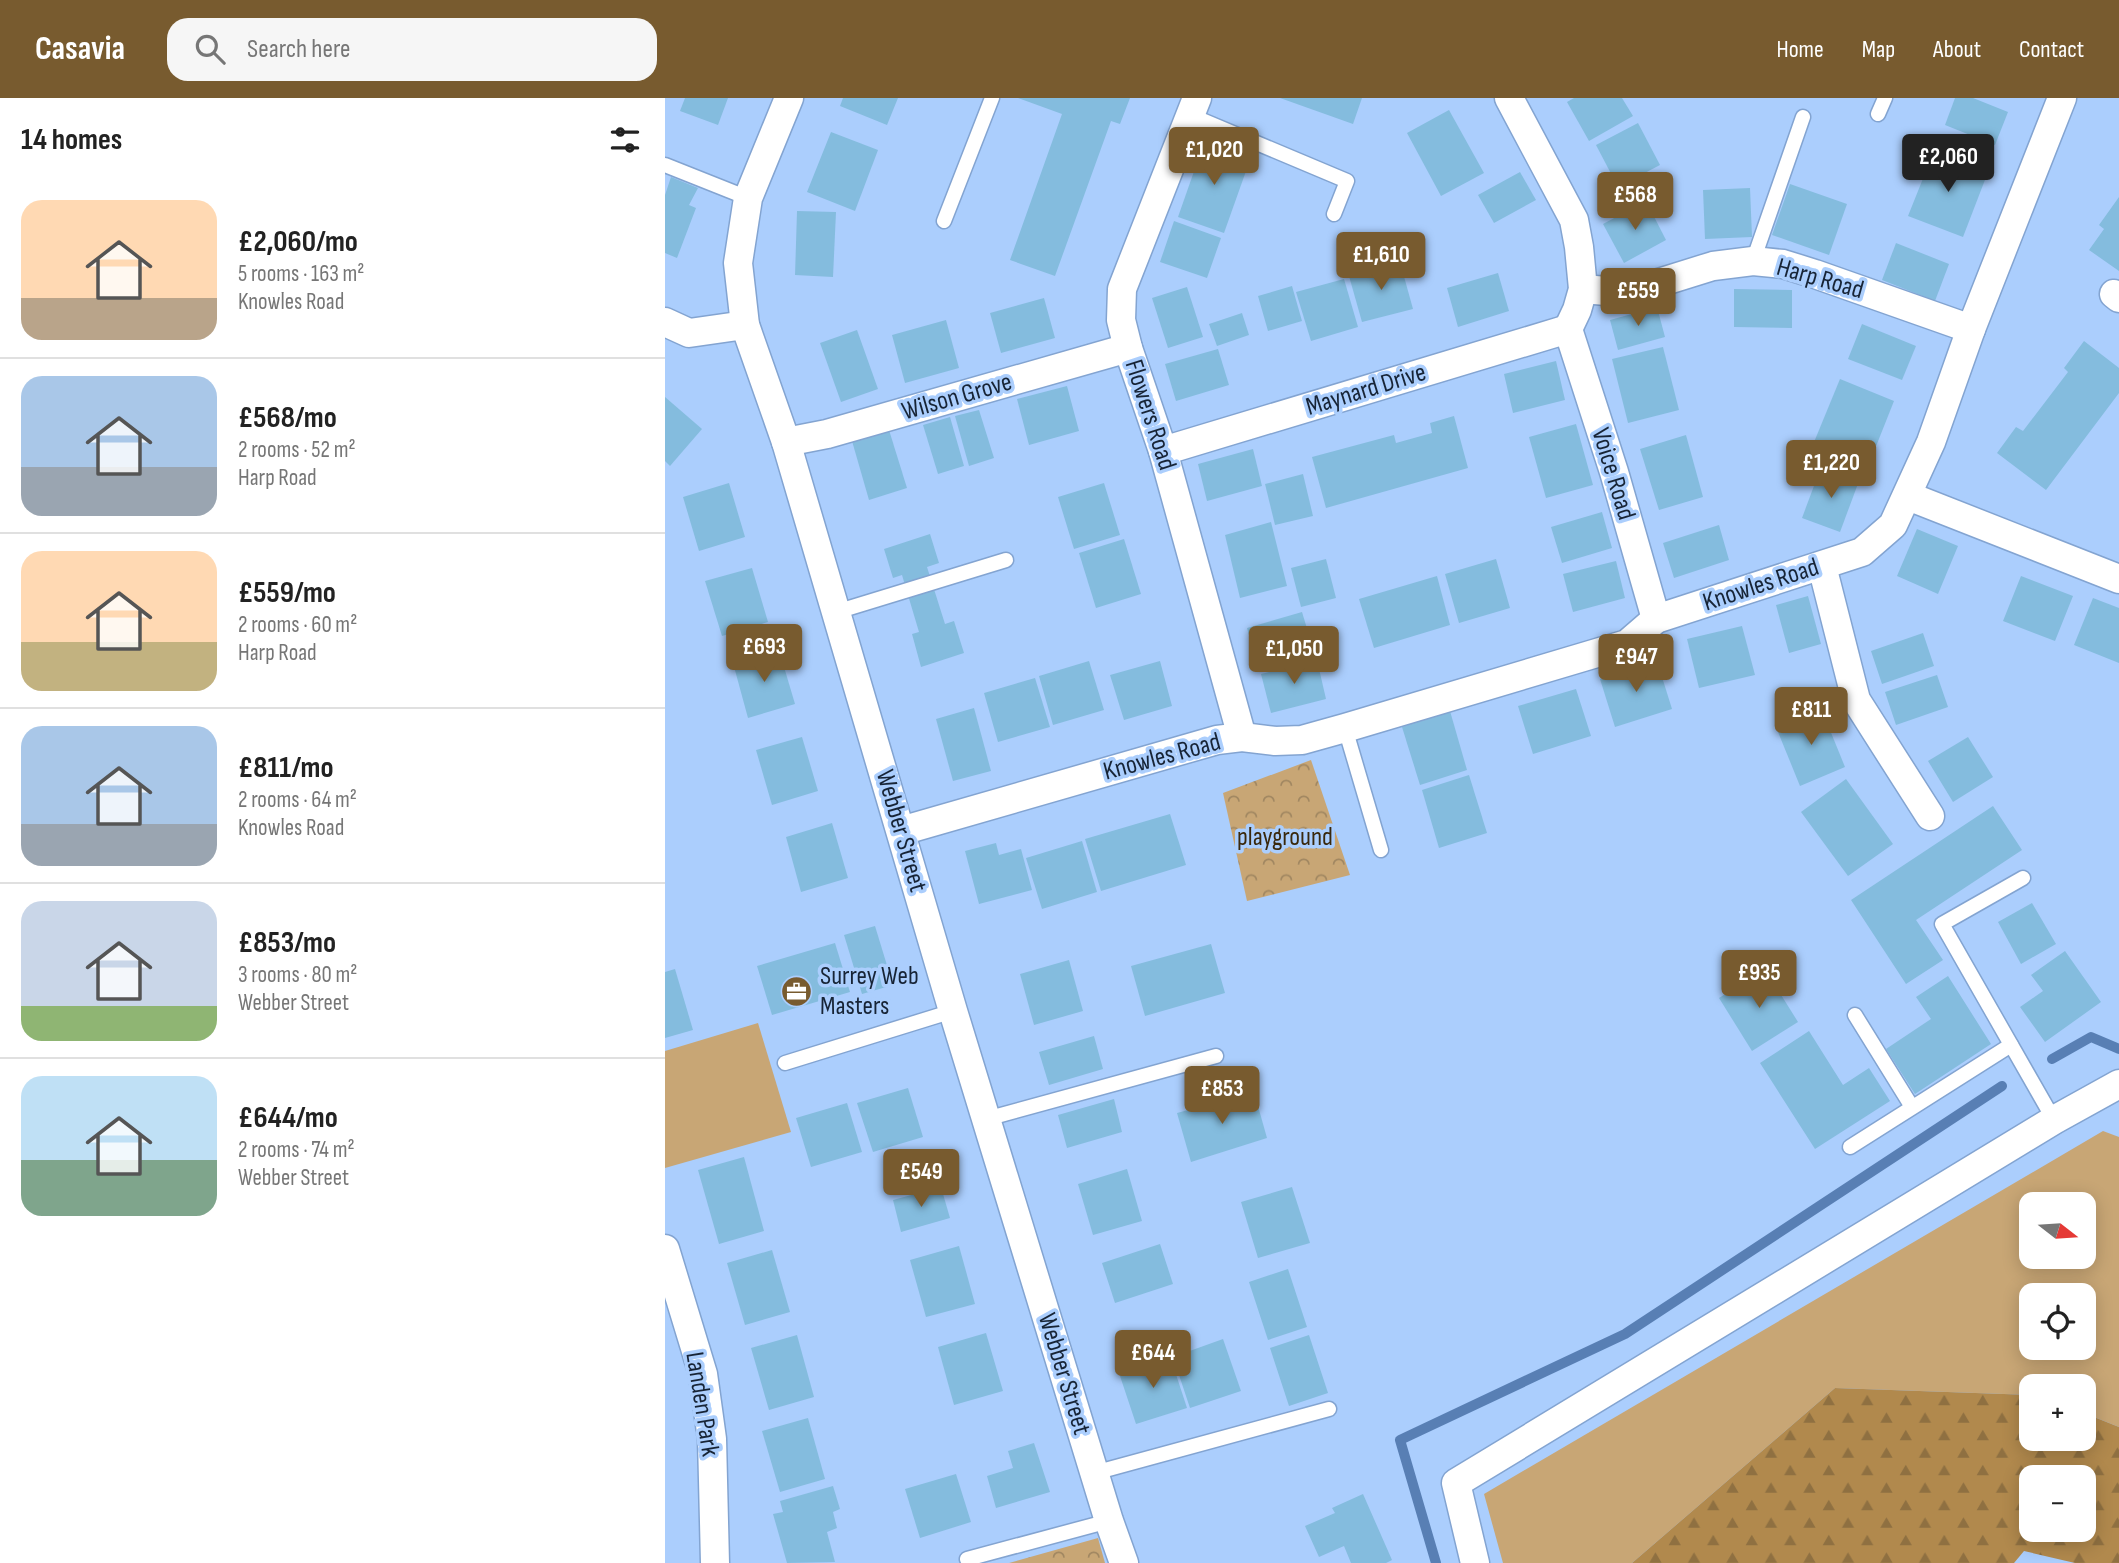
<!DOCTYPE html>
<meta charset="utf-8">
<style>
body{margin:0;font-family:"Sofia Sans Condensed",sans-serif;background:#f6f6f6;color:#222;height:100vh;display:flex;flex-direction:column;font-size:26px;white-space:nowrap}
*{box-sizing:border-box;margin:0}
p{font-size:23px;color:#767676}
.icon{flex:none;width:38px;height:38px;fill:none;stroke:currentColor;stroke-width:2;stroke-linecap:round;stroke-linejoin:round}
.map{position:relative;flex:1;overflow:hidden}
.sheet{display:flex;flex-direction:column;background:#fff;width:665px}
.sheet>*{flex:none}
.needle{width:46px;rotate:107deg}
.tools{position:absolute;left:1354px;top:1094px;display:grid;gap:14px}
.tools a{display:grid;place-items:center;width:77px;height:77px;border-radius:14px;background:#fff;box-shadow:0 4px 18px #0003;font-size:35px}
.price{position:absolute;translate:-50% -60px;padding:0 16px;border-radius:7px;background:#785b2f;color:#fff;font-size:23px;line-height:46px;filter:drop-shadow(0 2px 4px #0008)}
.price::after{content:'';position:absolute;left:50%;top:42px;width:21px;height:16px;margin-left:-10px;background:inherit;clip-path:polygon(0 0,100% 0,50% 100%)}
.price.current{background:#222;color:#fff}
ul{padding:0;list-style:none}
li{display:flex;align-items:center;gap:21px;height:175px;padding:0 21px}
li+li{border-top:2px solid #e0e0e0}
li span{display:grid;place-items:center;flex:none;width:196px;height:140px;border-radius:21px;color:#555}
li>.icon{margin-inline-start:auto}
span .icon{width:84px;height:84px;fill:#fffc;stroke-width:1}
li b{font-size:30px}
h2{display:flex;justify-content:space-between;align-items:center;height:84px;padding:0 21px;font-size:30px}
header{display:flex;align-items:center;gap:42px;box-sizing:border-box;height:98px;padding:0 35px;background:#785b2f;color:#fff}
header strong{font-size:33px}
nav{display:flex;gap:38px;margin-inline-start:auto;font-size:24px}
.search{width:490px;height:63px;background:#f6f6f6;display:flex;align-items:center;gap:18px;box-sizing:border-box;padding:0 24px;border-radius:21px;color:#767676;font-size:26px}
main{display:flex;flex:1;min-height:0}
.map>svg:first-child{display:block}
.green{fill:#c8a675;fill-rule:evenodd}
.forest{fill:url(#forest-firs);fill-rule:evenodd}
.park{fill:url(#park-crowns)}
.lines{fill:none;stroke-linecap:round;stroke-linejoin:round}
.stream{stroke:#587fb4;stroke-width:10}
.building{fill:#84bcde}
.service-casing{stroke:#83a4d1;stroke-width:17}
.minor-casing{stroke:#83a4d1;stroke-width:31}
.service{stroke:#fff;stroke-width:14}
.minor{stroke:#fff;stroke-width:28}
.labels{text-anchor:middle;dominant-baseline:central;stroke-width:7;stroke-linejoin:round;paint-order:stroke}
.street-label{font-size:26px;fill:#172436;stroke:#abcefd}
.park-label{font-size:26px;fill:#39280c;stroke:#abcefd}
.poi-label{font-size:26px;fill:#172436;stroke:#abcefd;text-anchor:start}
</style>
<header>
<strong>Casavia</strong>
<div class="search"><svg class="icon" aria-label="search" viewBox="0 0 24 24"><circle cx="10" cy="10" r="6"/><path d="M15 15l6 6"/></svg>Search here</div>
<nav><a>Home</a><a>Map</a><a>About</a><a>Contact</a></nav>
</header>
<main>
<section class="sheet">
<h2>14 homes<svg class="icon" aria-label="filters" viewBox="0 0 24 24"><path d="M4 7h16M4 17h16"/><circle cx="9" cy="7" r="2"/><circle cx="15" cy="17" r="2"/></svg></h2>
<ul>
<li><span style="background:linear-gradient(#ffd9b3 70%,#b9a48a 0)"><svg class="icon" aria-label="home" viewBox="0 0 24 24"><path d="M3 11l9-7 9 7M6 9v11h12V9"/></svg></span><div><b>£2,060/mo</b><p>5 rooms · 163 m²</p><p>Knowles Road</p></div></li>
<li><span style="background:linear-gradient(#a9c7e8 65%,#9aa5b1 0)"><svg class="icon" aria-label="home" viewBox="0 0 24 24"><path d="M3 11l9-7 9 7M6 9v11h12V9"/></svg></span><div><b>£568/mo</b><p>2 rooms · 52 m²</p><p>Harp Road</p></div></li>
<li><span style="background:linear-gradient(#ffd9b3 65%,#c2b280 0)"><svg class="icon" aria-label="home" viewBox="0 0 24 24"><path d="M3 11l9-7 9 7M6 9v11h12V9"/></svg></span><div><b>£559/mo</b><p>2 rooms · 60 m²</p><p>Harp Road</p></div></li>
<li><span style="background:linear-gradient(#a9c7e8 70%,#9aa5b1 0)"><svg class="icon" aria-label="home" viewBox="0 0 24 24"><path d="M3 11l9-7 9 7M6 9v11h12V9"/></svg></span><div><b>£811/mo</b><p>2 rooms · 64 m²</p><p>Knowles Road</p></div></li>
<li><span style="background:linear-gradient(#c9d6e8 75%,#8fb573 0)"><svg class="icon" aria-label="home" viewBox="0 0 24 24"><path d="M3 11l9-7 9 7M6 9v11h12V9"/></svg></span><div><b>£853/mo</b><p>3 rooms · 80 m²</p><p>Webber Street</p></div></li>
<li><span style="background:linear-gradient(#bfe0f5 60%,#7fa58c 0)"><svg class="icon" aria-label="home" viewBox="0 0 24 24"><path d="M3 11l9-7 9 7M6 9v11h12V9"/></svg></span><div><b>£644/mo</b><p>2 rooms · 74 m²</p><p>Webber Street</p></div></li>
</ul>
</section>
<div class="map">
<svg width="1454" height="1465" viewBox="0 0 1454 1465">
<defs>
<pattern id="forest-firs" width="22" height="20" patternUnits="userSpaceOnUse" patternTransform="scale(1.75)"><rect width="22" height="20" fill="#b1894d"/><path d="M5 1l3.5 6h-7zM16 11l3.5 6h-7z" fill="#8f7041"/></pattern>
<pattern id="park-crowns" width="20" height="18" patternUnits="userSpaceOnUse" patternTransform="scale(1.75)"><rect width="20" height="18" fill="#c8a675"/><path d="M2 6a3 3 0 1 1 6 0M12 15a3 3 0 1 1 6 0" fill="none" stroke="#a18761"/></pattern>
</defs>
<rect width="100%" height="100%" fill="#abcefd"/>
<!-- green -->
<g class="green">
<path d="M 93,925 L 126,1034 L 0,1070 L 0,953 Z"/>
<path d="M 1438,1033 L 1454,1039 L 1454,1329 L 1419,1315 L 1419,1288 L 1367,1288 L 1367,1297 L 1170,1290 L 967,1465 L 838,1465 L 819,1396 ZM 1367,1106 L 1419,1106 L 1419,1158 L 1367,1158 ZM 1367,1197 L 1419,1197 L 1419,1250 L 1367,1250 Z"/>
</g>
<!-- forest -->
<path class="forest" d="M 1170,1290 L 1367,1297 L 1367,1340 L 1419,1340 L 1419,1315 L 1454,1329 L 1454,1465 L 1410,1465 L 1359,1453 L 1349,1465 L 967,1465 ZM 1367,1379 L 1419,1379 L 1419,1432 L 1367,1432 Z"/>
<!-- park -->
<g class="park">
<path d="M 646,662 L 685,777 L 582,803 L 558,695 Z"/>
<path d="M 433,1440 L 440,1465 L 344,1465 Z"/>
</g>
<g class="lines">
<!-- stream -->
<g class="stream">
<path d="M 1387,961 L 1426,939 L 1454,951"/>
<path d="M 771,1465 L 735,1342 L 960,1236 L 1337,988"/>
</g>
</g>
<!-- building -->
<g class="building">
<path d="M 20,0 L 63,0 L 53,27 L 15,13 Z"/>
<path d="M 178,0 L 233,0 L 222,27 L 175,8 Z"/>
<path d="M 353,0 L 465,0 L 455,26 L 446,23 L 390,178 L 345,162 L 397,16 Z"/>
<path d="M 615,0 L 697,0 L 688,26 Z"/>
<path d="M 909,0 L 957,0 L 968,18 L 924,43 L 902,4 Z"/>
<path d="M 1290,0 L 1308,0 L 1343,14 L 1330,47 L 1280,27 Z"/>
<path d="M 784,12 L 819,75 L 776,98 L 742,35 Z"/>
<path d="M 973,25 L 995,67 L 953,89 L 931,47 Z"/>
<path d="M 166,34 L 213,52 L 190,113 L 142,94 Z"/>
<path d="M 540,42 L 586,59 L 559,135 L 513,119 Z"/>
<path d="M 1269,53 L 1323,74 L 1298,139 L 1243,118 Z"/>
<path d="M 855,74 L 871,102 L 829,125 L 813,97 Z"/>
<path d="M 6,79 L 33,90 L 24,107 L 31,110 L 12,160 L 0,155 L 0,97 Z"/>
<path d="M 1125,86 L 1182,106 L 1164,157 L 1107,137 Z"/>
<path d="M 1085,90 L 1087,139 L 1040,141 L 1038,92 Z"/>
<path d="M 1454,99 L 1454,173 L 1424,152 L 1439,131 L 1434,127 Z"/>
<path d="M 981,103 L 1001,142 L 959,165 L 938,126 Z"/>
<path d="M 132,113 L 171,114 L 168,179 L 130,177 Z"/>
<path d="M 509,123 L 556,140 L 542,180 L 495,164 Z"/>
<path d="M 1231,145 L 1284,166 L 1270,203 L 1217,182 Z"/>
<path d="M 735,164 L 748,211 L 697,224 L 684,178 Z"/>
<path d="M 833,175 L 844,213 L 793,229 L 782,190 Z"/>
<path d="M 679,181 L 693,229 L 646,243 L 631,194 Z"/>
<path d="M 627,188 L 637,223 L 603,233 L 593,198 Z"/>
<path d="M 522,189 L 538,239 L 503,250 L 487,200 Z"/>
<path d="M 1069,191 L 1127,192 L 1127,230 L 1069,229 Z"/>
<path d="M 379,200 L 390,240 L 336,255 L 325,215 Z"/>
<path d="M 992,209 L 1000,239 L 953,252 L 945,222 Z"/>
<path d="M 577,215 L 584,237 L 552,248 L 544,226 Z"/>
<path d="M 281,222 L 294,270 L 240,285 L 227,237 Z"/>
<path d="M 1197,226 L 1251,248 L 1237,282 L 1183,261 Z"/>
<path d="M 192,232 L 213,291 L 176,304 L 155,245 Z"/>
<path d="M 1419,243 L 1454,270 L 1454,295 L 1381,392 L 1332,355 L 1351,329 L 1358,333 L 1403,274 L 1399,270 Z"/>
<path d="M 998,249 L 1014,312 L 963,325 L 947,261 Z"/>
<path d="M 553,251 L 564,287 L 511,303 L 500,266 Z"/>
<path d="M 891,263 L 900,302 L 848,315 L 839,276 Z"/>
<path d="M 1175,281 L 1229,303 L 1202,371 L 1147,349 Z"/>
<path d="M 402,288 L 414,333 L 364,347 L 352,301 Z"/>
<path d="M 0,299 L 37,331 L 5,368 L 0,363 Z"/>
<path d="M 314,312 L 329,360 L 304,368 L 290,318 Z"/>
<path d="M 789,318 L 803,370 L 661,410 L 647,359 L 729,337 L 731,345 L 767,335 L 765,325 Z"/>
<path d="M 285,319 L 299,368 L 273,376 L 258,327 Z"/>
<path d="M 911,326 L 928,387 L 881,400 L 864,339 Z"/>
<path d="M 224,332 L 242,390 L 204,402 L 187,343 Z"/>
<path d="M 1021,337 L 1038,399 L 994,412 L 975,351 Z"/>
<path d="M 588,351 L 597,388 L 542,403 L 533,366 Z"/>
<path d="M 1156,369 L 1194,383 L 1175,434 L 1137,420 Z"/>
<path d="M 638,376 L 648,418 L 610,427 L 600,386 Z"/>
<path d="M 64,385 L 80,439 L 34,453 L 18,399 Z"/>
<path d="M 439,385 L 455,437 L 409,451 L 393,399 Z"/>
<path d="M 937,414 L 947,450 L 897,465 L 886,429 Z"/>
<path d="M 606,424 L 622,488 L 575,500 L 560,437 Z"/>
<path d="M 1054,427 L 1064,462 L 1009,480 L 998,445 Z"/>
<path d="M 1252,431 L 1293,448 L 1273,496 L 1232,478 Z"/>
<path d="M 265,436 L 274,465 L 262,469 L 280,526 L 289,523 L 299,555 L 256,569 L 247,536 L 254,534 L 237,477 L 228,480 L 219,451 Z"/>
<path d="M 459,441 L 476,496 L 431,510 L 414,455 Z"/>
<path d="M 661,461 L 671,500 L 636,509 L 626,470 Z"/>
<path d="M 831,461 L 845,510 L 794,525 L 780,476 Z"/>
<path d="M 951,463 L 960,500 L 908,514 L 898,476 Z"/>
<path d="M 87,470 L 103,524 L 57,538 L 40,483 Z"/>
<path d="M 772,478 L 785,527 L 709,550 L 694,501 Z"/>
<path d="M 1356,478 L 1408,498 L 1390,543 L 1338,523 Z"/>
<path d="M 1143,498 L 1156,546 L 1124,555 L 1111,507 Z"/>
<path d="M 1428,500 L 1454,510 L 1454,565 L 1409,547 Z"/>
<path d="M 637,514 L 647,547 L 591,563 L 582,530 Z"/>
<path d="M 1077,528 L 1090,577 L 1034,590 L 1022,541 Z"/>
<path d="M 1258,535 L 1269,568 L 1217,586 L 1206,553 Z"/>
<path d="M 114,552 L 130,606 L 83,620 L 68,565 Z"/>
<path d="M 652,562 L 661,601 L 606,615 L 596,576 Z"/>
<path d="M 424,563 L 439,612 L 388,627 L 374,578 Z"/>
<path d="M 495,563 L 507,608 L 459,622 L 445,577 Z"/>
<path d="M 992,563 L 1007,611 L 950,629 L 935,581 Z"/>
<path d="M 1272,577 L 1283,609 L 1231,627 L 1220,594 Z"/>
<path d="M 370,580 L 385,629 L 333,644 L 319,595 Z"/>
<path d="M 911,591 L 926,638 L 868,656 L 853,608 Z"/>
<path d="M 309,610 L 326,673 L 288,683 L 271,621 Z"/>
<path d="M 1156,610 L 1180,669 L 1135,688 L 1111,629 Z"/>
<path d="M 785,613 L 802,672 L 755,687 L 737,629 Z"/>
<path d="M 137,639 L 153,693 L 107,707 L 91,652 Z"/>
<path d="M 1303,639 L 1328,679 L 1288,704 L 1263,663 Z"/>
<path d="M 804,677 L 822,735 L 774,750 L 757,692 Z"/>
<path d="M 1181,681 L 1228,746 L 1183,778 L 1136,714 Z"/>
<path d="M 1328,708 L 1357,752 L 1251,822 L 1278,862 L 1241,886 L 1186,802 Z"/>
<path d="M 505,716 L 521,767 L 436,793 L 420,741 Z"/>
<path d="M 167,725 L 183,780 L 136,794 L 121,739 Z"/>
<path d="M 417,743 L 432,794 L 377,811 L 361,760 Z"/>
<path d="M 331,745 L 334,757 L 356,751 L 367,792 L 314,806 L 300,753 Z"/>
<path d="M 1367,805 L 1391,846 L 1356,866 L 1333,824 Z"/>
<path d="M 210,828 L 228,887 L 197,896 L 179,837 Z"/>
<path d="M 170,845 L 185,894 L 107,917 L 92,868 Z"/>
<path d="M 546,846 L 560,895 L 480,918 L 466,868 Z"/>
<path d="M 1400,853 L 1436,904 L 1380,944 L 1355,909 L 1378,893 L 1366,877 Z"/>
<path d="M 404,862 L 418,913 L 369,927 L 355,876 Z"/>
<path d="M 10,871 L 28,932 L 0,940 L 0,874 Z"/>
<path d="M 1100,871 L 1133,924 L 1087,953 L 1054,900 Z"/>
<path d="M 1283,878 L 1326,946 L 1250,996 L 1221,951 L 1266,921 L 1251,899 Z"/>
<path d="M 1144,933 L 1178,987 L 1204,970 L 1225,1003 L 1150,1051 L 1095,965 Z"/>
<path d="M 429,938 L 438,971 L 384,987 L 374,954 Z"/>
<path d="M 243,990 L 258,1039 L 208,1054 L 192,1005 Z"/>
<path d="M 589,994 L 602,1040 L 526,1064 L 512,1015 Z"/>
<path d="M 449,1001 L 457,1034 L 402,1050 L 393,1017 Z"/>
<path d="M 182,1005 L 197,1054 L 146,1069 L 131,1020 Z"/>
<path d="M 79,1059 L 99,1133 L 54,1146 L 33,1072 Z"/>
<path d="M 462,1071 L 477,1123 L 428,1137 L 413,1086 Z"/>
<path d="M 276,1089 L 285,1120 L 236,1134 L 228,1102 Z"/>
<path d="M 627,1089 L 645,1145 L 593,1160 L 576,1104 Z"/>
<path d="M 495,1146 L 508,1186 L 450,1205 L 437,1165 Z"/>
<path d="M 294,1148 L 310,1206 L 261,1219 L 245,1162 Z"/>
<path d="M 107,1152 L 125,1214 L 80,1227 L 62,1165 Z"/>
<path d="M 623,1171 L 642,1229 L 603,1242 L 584,1184 Z"/>
<path d="M 321,1235 L 338,1293 L 289,1307 L 273,1249 Z"/>
<path d="M 132,1237 L 149,1299 L 104,1312 L 86,1250 Z"/>
<path d="M 644,1237 L 663,1295 L 624,1308 L 605,1250 Z"/>
<path d="M 558,1241 L 576,1293 L 525,1310 L 508,1259 Z"/>
<path d="M 505,1258 L 522,1310 L 471,1326 L 454,1275 Z"/>
<path d="M 143,1320 L 160,1381 L 115,1394 L 97,1333 Z"/>
<path d="M 369,1345 L 385,1394 L 331,1410 L 322,1378 L 348,1370 L 343,1353 Z"/>
<path d="M 291,1376 L 306,1424 L 255,1440 L 240,1391 Z"/>
<path d="M 168,1388 L 175,1411 L 168,1414 L 172,1430 L 162,1434 L 170,1464 L 122,1465 L 108,1416 L 118,1414 L 115,1403 Z"/>
<path d="M 698,1396 L 727,1462 L 721,1465 L 686,1465 L 679,1448 L 654,1459 L 640,1428 L 670,1415 L 667,1410 Z"/>
</g>
<g class="lines">
<defs>
<g id="service">
<path d="M 1213,16 L 1220,0"/>
<path d="M 525,17 L 682,83 L 669,116"/>
<path d="M 0,67 L 83,100"/>
<path d="M 279,123 L 327,0"/>
<path d="M 1088,163 L 1138,19"/>
<path d="M 171,514 L 341,462"/>
<path d="M 680,630 L 716,752"/>
<path d="M 1358,780 L 1277,826 L 1389,1022"/>
<path d="M 1190,917 L 1247,1009"/>
<path d="M 120,965 L 288,913"/>
<path d="M 321,1021 L 551,958"/>
<path d="M 1185,1049 L 1346,947"/>
<path d="M 429,1375 L 664,1311"/>
<path d="M 302,1461 L 444,1423"/>
</g>
<g id="minor">
<path d="M 124,0 L 83,100 L 73,165 L 80,227 L 121,344 L 288,913 L 444,1423 L 459,1465"/>
<path d="M 532,0 L 457,191 L 456,222 L 463,250 L 498,353 L 577,639"/>
<path d="M 844,0 L 909,122 L 914,149 L 918,191 L 912,212 L 903,231"/>
<path d="M 918,191 L 953,194 L 987,187 L 1048,168 L 1088,163 L 1118,166 L 1150,176 L 1306,231"/>
<path d="M 1449,196 L 1454,200"/>
<path d="M 0,224 L 24,235 L 80,227"/>
<path d="M 903,231 L 949,374 L 991,521"/>
<path d="M 121,344 L 162,336 L 463,250"/>
<path d="M 498,353 L 903,231"/>
<path d="M 1243,398 L 1454,481"/>
<path d="M 1157,468 L 1191,602 L 1265,718"/>
<path d="M 236,733 L 552,642 L 577,639 L 610,643 L 637,642 L 680,630 L 962,546 L 991,521 L 1197,454 L 1228,427 L 1266,344 L 1306,231 L 1397,0"/>
<path d="M 0,1151 L 38,1276 L 47,1341 L 50,1465"/>
<path d="M 810,1465 L 791,1385 L 1389,1022 L 1454,986"/>
</g>
</defs>
<!-- service casing -->
<use href="#service" class="service-casing"/>
<!-- minor casing -->
<use href="#minor" class="minor-casing"/>
<!-- service -->
<use href="#service" class="service"/>
<!-- minor -->
<use href="#minor" class="minor"/>
</g>
<!-- icons -->
<defs>
<symbol id="office-disc" viewBox="-11 -11 22 22"><circle r="9.5" fill="#785b2f" stroke="#abcefd"/><path d="M-6-3h4V-5.5h4V-3h4V5H-6ZM-1-4.5V-3h2v-1.5ZM-6 0V1H6V0Z" fill="#fff"/></symbol>
</defs>
<g fill-rule="evenodd">
<use href="#office-disc" x="114" y="876" width="35" height="35"/>
</g>
<g class="labels">
<!-- street labels -->
<g class="street-label">
<text transform="translate(1155 181) rotate(16)">Harp Road</text>
<text transform="translate(701 292) rotate(-17)">Maynard Drive</text>
<text transform="translate(292 299) rotate(-16)">Wilson Grove</text>
<text transform="translate(485 317) rotate(72)">Flowers Road</text>
<text transform="translate(948 376) rotate(73)">Voice Road</text>
<text transform="translate(1096 487) rotate(-18)">Knowles Road</text>
<text transform="translate(497 659) rotate(-15)">Knowles Road</text>
<text transform="translate(236 733) rotate(74)">Webber Street</text>
<text transform="translate(399 1276) rotate(73)">Webber Street</text>
<text transform="translate(37 1306) rotate(81)">Landen Park</text>
</g>
<!-- park labels -->
<g class="park-label">
<text x="620" y="739">playground</text>
</g>
<!-- poi labels -->
<g class="poi-label">
<text x="155" y="878">Surrey Web<tspan x="155" dy="30">Masters</tspan></text>
</g>
</g>
</svg>
<div class="tools">
<a><svg class="needle" viewBox="-14 -14 28 28"><path d="M0-13l5 13h-10z" fill="#e53935"/><path d="M0 13l5-13h-10z" fill="#767676"/></svg></a>
<a><svg class="icon" aria-label="locate" viewBox="0 0 24 24"><circle cx="12" cy="12" r="6"/><path d="M12 2v4M12 18v4M2 12h4M18 12h4"/></svg></a>
<a>+</a>
<a>−</a>
</div>
<b class="price" style="left:549px;top:89px">£1,020</b>
<b class="price current" style="left:1283px;top:96px">£2,060</b>
<b class="price" style="left:970px;top:134px">£568</b>
<b class="price" style="left:716px;top:194px">£1,610</b>
<b class="price" style="left:973px;top:230px">£559</b>
<b class="price" style="left:1166px;top:402px">£1,220</b>
<b class="price" style="left:99px;top:586px">£693</b>
<b class="price" style="left:629px;top:588px">£1,050</b>
<b class="price" style="left:971px;top:596px">£947</b>
<b class="price" style="left:1146px;top:649px">£811</b>
<b class="price" style="left:1094px;top:912px">£935</b>
<b class="price" style="left:557px;top:1028px">£853</b>
<b class="price" style="left:256px;top:1111px">£549</b>
<b class="price" style="left:488px;top:1292px">£644</b>
</div>
</main>
